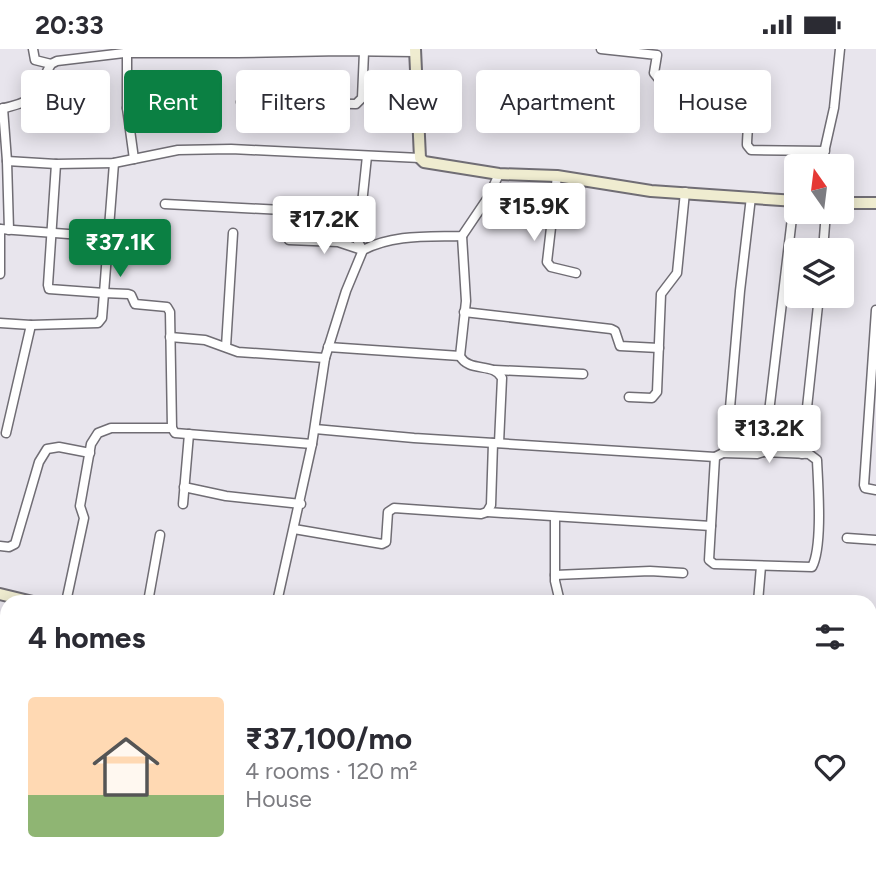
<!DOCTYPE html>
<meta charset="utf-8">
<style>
body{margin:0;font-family:Figtree,sans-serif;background:#f2f2f3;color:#2b2b33;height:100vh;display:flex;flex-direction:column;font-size:26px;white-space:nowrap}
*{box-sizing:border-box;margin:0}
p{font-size:23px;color:#7c7c81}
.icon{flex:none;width:38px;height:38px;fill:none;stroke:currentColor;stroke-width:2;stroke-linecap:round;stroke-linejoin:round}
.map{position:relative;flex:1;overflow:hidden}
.panel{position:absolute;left:0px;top:546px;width:877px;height:275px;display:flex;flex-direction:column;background:#fff;border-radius:21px 21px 0 0;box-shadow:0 4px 18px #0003}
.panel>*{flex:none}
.guide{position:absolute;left:21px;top:21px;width:835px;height:63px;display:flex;gap:14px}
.needle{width:46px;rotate:346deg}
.buttons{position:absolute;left:784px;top:105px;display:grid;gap:14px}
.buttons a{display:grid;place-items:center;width:70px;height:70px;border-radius:7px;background:#fff;box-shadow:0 4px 18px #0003;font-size:35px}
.price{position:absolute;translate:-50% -60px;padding:0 16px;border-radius:7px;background:#fff;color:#222;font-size:23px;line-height:46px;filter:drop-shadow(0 2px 4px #0008)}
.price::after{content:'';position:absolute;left:50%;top:42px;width:21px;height:16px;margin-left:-10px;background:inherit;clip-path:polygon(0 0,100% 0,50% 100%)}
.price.selected{background:#0b8043;color:#fff}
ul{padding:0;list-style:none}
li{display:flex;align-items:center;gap:21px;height:175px;padding:0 28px}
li+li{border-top:2px solid #e1e1e2}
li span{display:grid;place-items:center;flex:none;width:196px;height:140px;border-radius:7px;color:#555}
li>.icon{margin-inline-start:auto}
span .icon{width:84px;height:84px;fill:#fffc;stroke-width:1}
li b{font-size:30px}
h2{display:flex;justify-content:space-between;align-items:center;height:84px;padding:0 28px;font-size:30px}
.pill{padding:0 24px;border-radius:7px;background:#fff;box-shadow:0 4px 18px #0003;font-size:24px;line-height:63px}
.pill.selected{background:#0b8043;color:#fff}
.status{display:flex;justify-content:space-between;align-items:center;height:49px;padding:0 35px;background:#fff;direction:ltr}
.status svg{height:19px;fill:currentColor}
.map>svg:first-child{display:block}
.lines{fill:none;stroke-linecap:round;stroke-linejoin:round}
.street-casing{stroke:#706d74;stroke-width:11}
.secondary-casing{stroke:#706d74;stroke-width:14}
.street{stroke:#fff;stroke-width:8}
.secondary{stroke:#efecd0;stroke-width:10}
</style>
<div class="status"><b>20:33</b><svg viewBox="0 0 49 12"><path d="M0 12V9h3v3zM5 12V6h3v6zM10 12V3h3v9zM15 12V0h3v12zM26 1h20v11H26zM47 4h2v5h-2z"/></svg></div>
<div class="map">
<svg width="876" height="820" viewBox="0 0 876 820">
<rect width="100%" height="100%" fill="#e8e5ed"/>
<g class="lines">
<defs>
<g id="street">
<path d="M 33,0 L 35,11 L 51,15"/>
<path d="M 127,0 L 127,59 L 196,59"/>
<path d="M 601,0 L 657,6 L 654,24 L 658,29 L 733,37 C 755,45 747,76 747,96 L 751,101 L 825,102"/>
<path d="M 241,53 L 356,55 L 362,49 L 364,3"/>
<path d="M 3,59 L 7,112 L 9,181"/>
<path d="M 127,59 L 134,110"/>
<path d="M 0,60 C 40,51 33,48 51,15 L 57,12 L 124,4 L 237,4 L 341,2 L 414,3"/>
<path d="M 7,112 L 56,115 L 114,114 L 178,101 L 231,100 L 420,109"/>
<path d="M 56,115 L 48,236 L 49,240 L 104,244 L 114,114"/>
<path d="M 821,117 L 834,59 L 840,0"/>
<path d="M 557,127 L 547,213 L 551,218 L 576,224"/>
<path d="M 165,155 L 360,165"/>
<path d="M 0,180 L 109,188"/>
<path d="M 462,187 L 466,252 L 460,307 C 469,324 494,313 502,329 L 499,394"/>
<path d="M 289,191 L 338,193 L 362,201"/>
<path d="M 363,201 L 358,193 L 367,107"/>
<path d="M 823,201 L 826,163"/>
<path d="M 0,225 L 0,180"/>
<path d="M 876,261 L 864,436 L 865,439 L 876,441"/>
<path d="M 464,263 L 611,280 L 615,282 L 620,297 L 659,299"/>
<path d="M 0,274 L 31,276 L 98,274 L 102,269 L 104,244 L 128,245 L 131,246 L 135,255 L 167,258 L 170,263 L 172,379 L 175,384 L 312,395"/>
<path d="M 170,288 L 205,291 L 238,303 L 325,309"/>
<path d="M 226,298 L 233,184"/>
<path d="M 328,298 L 460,307"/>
<path d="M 495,321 L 583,325"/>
<path d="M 629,348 L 652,349 L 657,343 L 661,245 L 677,224 L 685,143"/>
<path d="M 315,380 L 414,389 L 715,408 L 723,404 L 727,394 L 740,242 L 751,148"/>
<path d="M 6,384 L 31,276"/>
<path d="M 723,404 L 757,405 L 763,403 L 765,397 L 794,152"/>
<path d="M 802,405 L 819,247"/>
<path d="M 715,408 L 709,511 L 714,515 L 812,518 C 823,497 818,435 817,411 L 809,405 L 763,403"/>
<path d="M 184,438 L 226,447 L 301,455"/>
<path d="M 183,455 L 189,385"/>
<path d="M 487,463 L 711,477"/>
<path d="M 555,468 L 555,532 L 560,553"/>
<path d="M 294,480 L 382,495 L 386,493 L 388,463 L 394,459 L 481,465 L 487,463 L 491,456 L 493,394"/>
<path d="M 847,489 L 876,491"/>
<path d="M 0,497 L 9,498 L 15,495 L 39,413 L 47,400 L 59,398 L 90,404"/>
<path d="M 555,526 L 650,522 L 683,524"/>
<path d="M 66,553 L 84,469 L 80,457 L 91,395 L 98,384 L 111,379 L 172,379"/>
<path d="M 148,553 L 160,486"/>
<path d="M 277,553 L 312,395 L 325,309 L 346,242 L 363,201 C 394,185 428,188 462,187 L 489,147 L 499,125"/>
<path d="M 758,553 L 761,517"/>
<path d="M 870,718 L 876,715"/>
<path d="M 870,747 L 876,737"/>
<path d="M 0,777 L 7,777"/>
<path d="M 241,814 L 279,820"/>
<path d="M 638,814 L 638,820"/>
<path d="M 769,814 L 770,820"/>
<path d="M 4,820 L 7,795"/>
<path d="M 392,820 L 393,814"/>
<path d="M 459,820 L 460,814"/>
<path d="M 520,820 L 521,814"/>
<path d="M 687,820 L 687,814"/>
<path d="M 861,820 L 861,814"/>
</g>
<g id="secondary">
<path d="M 415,0 L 420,109 L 424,113 L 499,125 L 557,127 L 651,142 L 796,152"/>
<path d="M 842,154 L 876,154"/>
<path d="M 0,545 L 33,553"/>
<path d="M 870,582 L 876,582"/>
<path d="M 217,820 L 219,814"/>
</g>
</defs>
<!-- street casing -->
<use href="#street" class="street-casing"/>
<!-- secondary casing -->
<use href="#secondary" class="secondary-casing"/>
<!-- street -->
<use href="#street" class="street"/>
<!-- secondary -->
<use href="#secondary" class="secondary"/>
</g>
</svg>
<div class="buttons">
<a><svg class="needle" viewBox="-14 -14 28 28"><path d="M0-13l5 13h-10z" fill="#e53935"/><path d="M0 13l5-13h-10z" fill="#7c7c81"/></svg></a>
<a><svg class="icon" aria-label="layers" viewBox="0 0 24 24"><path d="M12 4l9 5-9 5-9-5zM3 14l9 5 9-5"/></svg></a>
</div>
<b class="price" style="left:534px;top:194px">₹15.9K</b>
<b class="price" style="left:324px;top:207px">₹17.2K</b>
<b class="price selected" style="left:120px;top:230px">₹37.1K</b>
<b class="price" style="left:769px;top:416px">₹13.2K</b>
<div class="guide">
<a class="pill">Buy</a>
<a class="pill selected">Rent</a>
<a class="pill">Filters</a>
<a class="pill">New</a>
<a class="pill">Apartment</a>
<a class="pill">House</a>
</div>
<section class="panel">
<h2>4 homes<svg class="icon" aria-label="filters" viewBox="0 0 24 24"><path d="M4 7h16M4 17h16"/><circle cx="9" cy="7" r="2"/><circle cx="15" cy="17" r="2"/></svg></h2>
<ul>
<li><span style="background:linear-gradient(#ffd9b3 70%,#8fb573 0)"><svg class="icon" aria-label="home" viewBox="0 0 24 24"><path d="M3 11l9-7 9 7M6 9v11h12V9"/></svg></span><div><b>₹37,100/mo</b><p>4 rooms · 120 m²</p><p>House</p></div><svg class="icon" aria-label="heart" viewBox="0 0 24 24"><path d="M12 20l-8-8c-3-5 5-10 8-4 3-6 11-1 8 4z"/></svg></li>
</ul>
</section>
</div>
